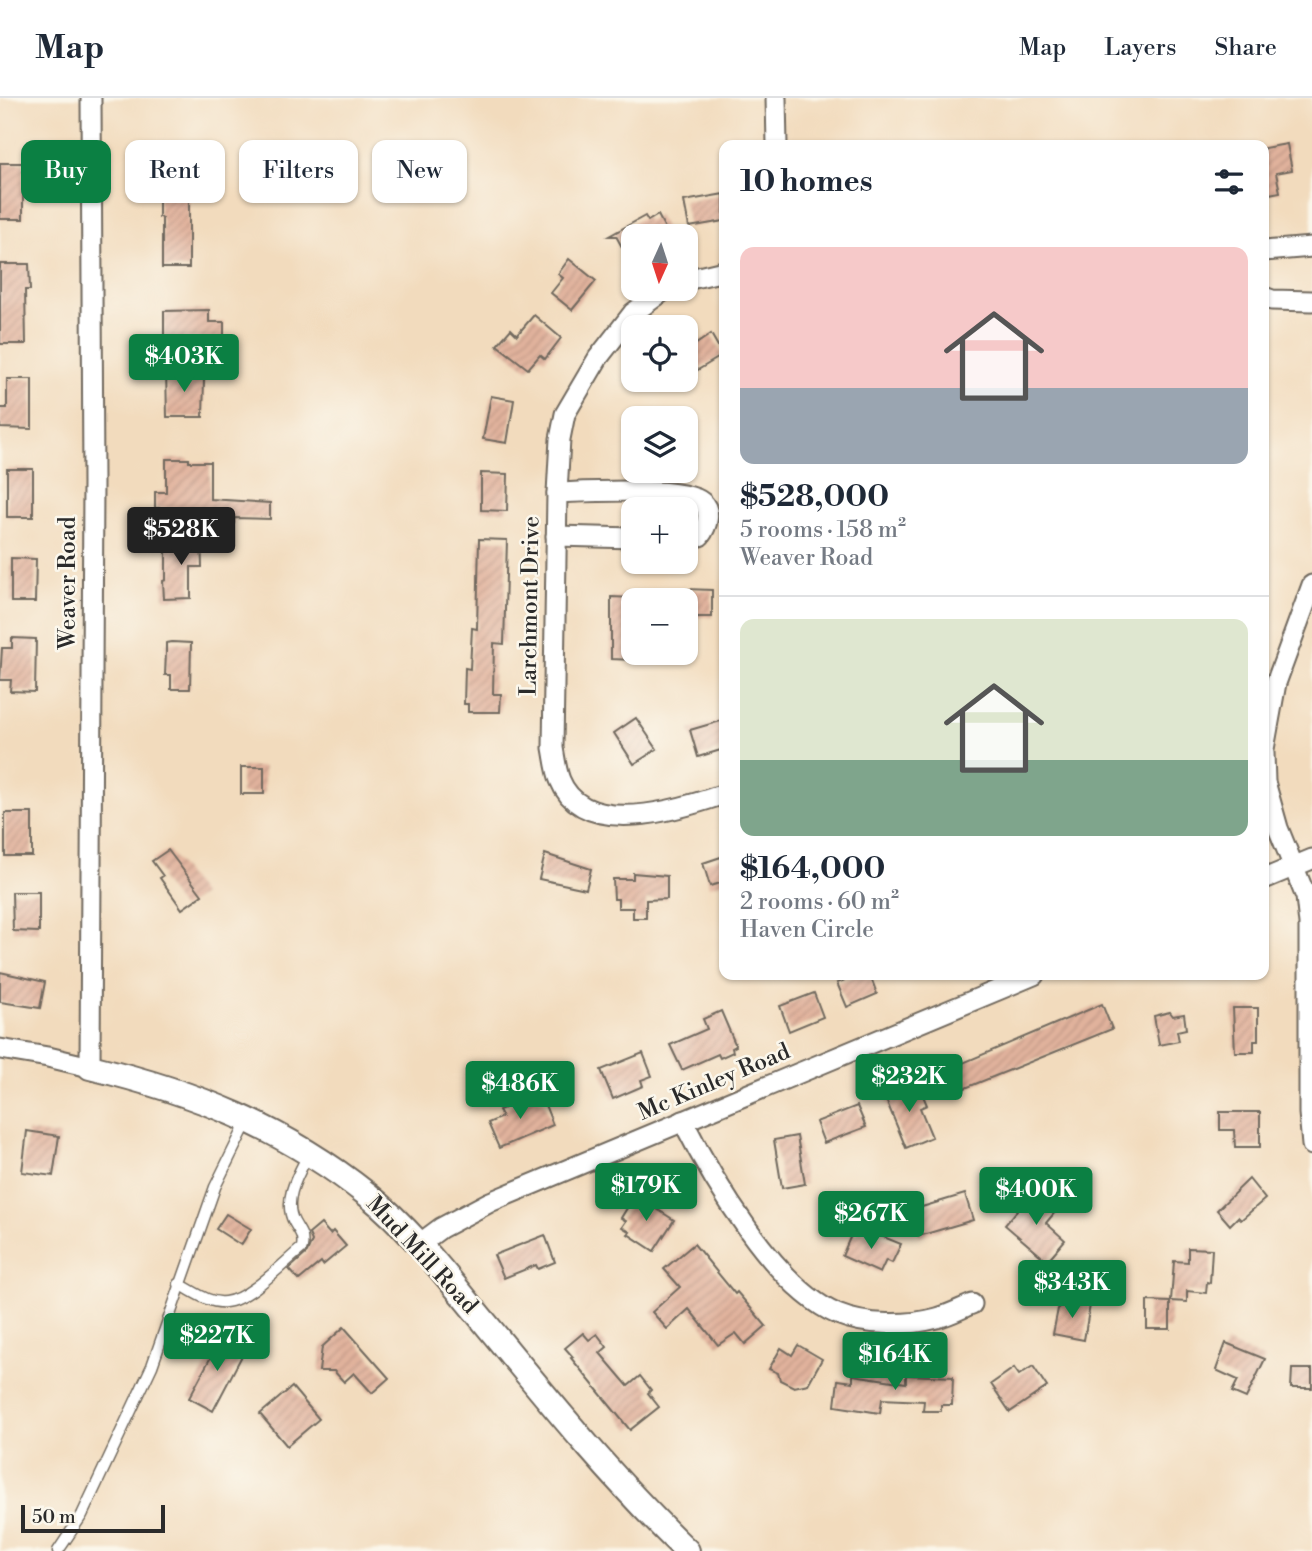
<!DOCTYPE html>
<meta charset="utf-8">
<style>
body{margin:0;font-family:"Libre Bodoni",serif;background:#f2f2f3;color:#1f2937;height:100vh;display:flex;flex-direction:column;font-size:26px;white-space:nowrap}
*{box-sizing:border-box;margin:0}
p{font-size:23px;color:#747a83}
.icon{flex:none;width:38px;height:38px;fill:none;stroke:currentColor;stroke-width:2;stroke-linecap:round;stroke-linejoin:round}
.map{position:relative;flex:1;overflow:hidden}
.side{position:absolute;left:719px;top:42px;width:550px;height:840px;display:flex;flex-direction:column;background:#fff;border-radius:14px;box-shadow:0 2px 5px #0004}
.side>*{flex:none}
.guide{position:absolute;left:21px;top:42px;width:593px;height:63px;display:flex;gap:14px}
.needle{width:46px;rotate:183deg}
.controls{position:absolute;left:621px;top:126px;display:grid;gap:14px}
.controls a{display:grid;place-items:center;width:77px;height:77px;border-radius:14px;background:#fff;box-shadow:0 2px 5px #0004;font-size:35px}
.scale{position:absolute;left:21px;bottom:18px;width:144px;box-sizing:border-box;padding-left:7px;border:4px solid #2b2b2b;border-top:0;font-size:19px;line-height:24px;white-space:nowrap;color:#2b2b2b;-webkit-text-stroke:5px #fbf7ec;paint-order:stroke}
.price{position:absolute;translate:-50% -60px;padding:0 16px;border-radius:7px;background:#0b8043;color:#fff;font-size:23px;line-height:46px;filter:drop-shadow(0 2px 4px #0008)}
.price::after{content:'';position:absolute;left:50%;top:42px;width:21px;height:16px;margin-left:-10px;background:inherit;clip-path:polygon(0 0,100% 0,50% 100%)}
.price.active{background:#222;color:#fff}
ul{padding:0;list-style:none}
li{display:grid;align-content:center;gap:14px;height:371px;padding:0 21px}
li+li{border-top:2px solid #e0e1e3}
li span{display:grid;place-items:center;height:217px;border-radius:14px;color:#555}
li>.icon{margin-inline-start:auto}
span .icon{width:126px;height:126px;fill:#fffc;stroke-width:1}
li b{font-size:30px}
h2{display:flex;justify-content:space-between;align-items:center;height:84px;padding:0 21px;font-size:30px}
.pill{padding:0 24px;border-radius:14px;background:#fff;box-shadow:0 2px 5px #0004;font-size:24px;line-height:63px}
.pill.active{background:#0b8043;color:#fff}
header{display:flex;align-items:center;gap:42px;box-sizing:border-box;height:98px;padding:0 35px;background:#fff;border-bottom:2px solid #e0e1e3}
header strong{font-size:33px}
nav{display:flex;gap:38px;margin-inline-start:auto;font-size:24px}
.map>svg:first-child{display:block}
.building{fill:url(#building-hatch)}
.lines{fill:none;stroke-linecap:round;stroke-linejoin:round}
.service-casing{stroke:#71695e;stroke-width:13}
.minor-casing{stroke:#71695e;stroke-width:23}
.tertiary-casing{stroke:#71695e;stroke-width:28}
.service{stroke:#fff;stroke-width:10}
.minor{stroke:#fff;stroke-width:19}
.tertiary{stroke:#fff;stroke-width:24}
.labels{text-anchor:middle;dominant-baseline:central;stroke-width:5;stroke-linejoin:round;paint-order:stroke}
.street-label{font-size:23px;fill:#2b2b2b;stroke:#fbf7ec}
</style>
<header>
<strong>Map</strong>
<nav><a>Map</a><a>Layers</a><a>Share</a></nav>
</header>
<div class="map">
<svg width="1312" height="1453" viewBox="0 0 1312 1453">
<defs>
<pattern id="building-hatch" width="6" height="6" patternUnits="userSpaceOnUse" patternTransform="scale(1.75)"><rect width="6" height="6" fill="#e1b29c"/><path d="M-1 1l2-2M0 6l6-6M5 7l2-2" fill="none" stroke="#c19987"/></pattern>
</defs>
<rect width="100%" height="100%" fill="#fbf7ec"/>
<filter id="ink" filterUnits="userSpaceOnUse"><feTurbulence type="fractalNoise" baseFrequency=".0143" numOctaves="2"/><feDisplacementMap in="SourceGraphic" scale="14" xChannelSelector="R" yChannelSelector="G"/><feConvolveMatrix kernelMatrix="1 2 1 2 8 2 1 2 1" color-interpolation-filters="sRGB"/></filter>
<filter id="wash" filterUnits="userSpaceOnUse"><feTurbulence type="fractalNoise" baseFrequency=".00686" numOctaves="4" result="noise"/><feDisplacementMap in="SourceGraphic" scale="28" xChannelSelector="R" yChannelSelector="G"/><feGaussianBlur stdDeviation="1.57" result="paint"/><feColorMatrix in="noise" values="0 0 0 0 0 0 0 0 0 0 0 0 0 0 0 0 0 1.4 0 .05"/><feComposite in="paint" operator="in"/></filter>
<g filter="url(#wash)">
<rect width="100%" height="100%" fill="#f2dbbd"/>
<g id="blocks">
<!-- building -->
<g class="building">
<path d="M 1287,46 L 1292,72 L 1276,75 L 1280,94 L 1264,97 L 1264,50 Z"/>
<rect x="0" y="65" width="23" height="56"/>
<path d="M 724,96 L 724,123 L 689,129 L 684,103 Z"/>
<path d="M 159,100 L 189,100 L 189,170 L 162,170 L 162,120 L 159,119 Z"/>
<path d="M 658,117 L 669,138 L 634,138 L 634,171 L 616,138 L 609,138 L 645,118 L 648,123 Z"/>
<path d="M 569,161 L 596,183 L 572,212 L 551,195 L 563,180 L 558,176 Z"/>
<path d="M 0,166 L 29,166 L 30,192 L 25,192 L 26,246 L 0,246 Z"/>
<path d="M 209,212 L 209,224 L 224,224 L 224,240 L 164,241 L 164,213 Z"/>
<path d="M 534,217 L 561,240 L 545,261 L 540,257 L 528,271 L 497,247 L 511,231 L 517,237 Z"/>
<path d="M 711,236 L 723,257 L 686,279 L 686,253 Z"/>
<path d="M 166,271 L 190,271 L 190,281 L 204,281 L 203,319 L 167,319 Z"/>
<path d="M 7,281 L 32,281 L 32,331 L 0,330 L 0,310 L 7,310 Z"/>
<path d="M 491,298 L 514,302 L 507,345 L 483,341 Z"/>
<path d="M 166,361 L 189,361 L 189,364 L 210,364 L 210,401 L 270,405 L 270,421 L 234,420 L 234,425 L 212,425 L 208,410 L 155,410 L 155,394 L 166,394 Z"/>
<rect x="7" y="371" width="26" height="48"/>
<path d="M 481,375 L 508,376 L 507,413 L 481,412 Z"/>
<path d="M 166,441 L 201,441 L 202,469 L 191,469 L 191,500 L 164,501 L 163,483 L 166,482 Z"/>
<path d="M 479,441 L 507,442 L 504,546 L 494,545 L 493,596 L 501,596 L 500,614 L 468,614 L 468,606 L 464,606 L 465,570 L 470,571 L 472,530 L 477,531 Z"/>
<path d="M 11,460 L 36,461 L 35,504 L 11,504 Z"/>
<path d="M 686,491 L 712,492 L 712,519 L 686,519 Z"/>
<path d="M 611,499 L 634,500 L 634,562 L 611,561 Z"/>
<path d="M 12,540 L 36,541 L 35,594 L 10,593 L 11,582 L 0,582 L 2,550 L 12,550 Z"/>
<path d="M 172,544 L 191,545 L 190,591 L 171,591 L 171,577 L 165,577 L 166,554 L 166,545 Z"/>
<path d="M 636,620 L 657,651 L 634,666 L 614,635 Z"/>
<path d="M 724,622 L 724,651 L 698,659 L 690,632 Z"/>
<rect x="241" y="669" width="23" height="27"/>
<rect x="5" y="715" width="27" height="43"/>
<path d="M 168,752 L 202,797 L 182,811 L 160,780 L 163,778 L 152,763 Z"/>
<path d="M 545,756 L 591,771 L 586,791 L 539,781 Z"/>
<path d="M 724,758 L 724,784 L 710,788 L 703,765 Z"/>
<path d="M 633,775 L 667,778 L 667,801 L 646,802 L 646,820 L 633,820 L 633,810 L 618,810 L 618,801 L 614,801 L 613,781 L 633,781 Z"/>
<path d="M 12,794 L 39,794 L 39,834 L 13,833 Z"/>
<path d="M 0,874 L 45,884 L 40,910 L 0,904 Z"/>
<path d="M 858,877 L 870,877 L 877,896 L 847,909 L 837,885 Z"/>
<path d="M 814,895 L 823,919 L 789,933 L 780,908 Z"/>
<path d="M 1102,906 L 1112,931 L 953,995 L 944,973 Z"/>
<path d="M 1233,910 L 1258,910 L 1258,943 L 1254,943 L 1254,954 L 1235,954 Z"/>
<path d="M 721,913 L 736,948 L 732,950 L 733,954 L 720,960 L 718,956 L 682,972 L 670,947 L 707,931 L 703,921 Z"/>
<path d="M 1170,914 L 1173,918 L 1184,916 L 1186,931 L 1177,933 L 1179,943 L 1159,947 L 1154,918 Z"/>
<path d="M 643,955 L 652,978 L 641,982 L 643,988 L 613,1001 L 601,972 Z"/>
<path d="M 917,984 L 927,1007 L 920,1010 L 932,1039 L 906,1050 L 884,997 Z"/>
<path d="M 537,997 L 540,1003 L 543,1002 L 553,1027 L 499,1050 L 488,1025 L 502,1019 L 499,1012 Z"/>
<path d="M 857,1008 L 866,1029 L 824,1045 L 816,1024 Z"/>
<path d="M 1220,1014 L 1260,1014 L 1260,1049 L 1235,1049 L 1234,1032 L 1220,1032 Z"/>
<path d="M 27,1033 L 59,1038 L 53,1078 L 22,1074 Z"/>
<path d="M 797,1038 L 805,1086 L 782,1090 L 774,1042 Z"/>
<path d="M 1249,1081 L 1265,1101 L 1241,1122 L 1238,1119 L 1230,1127 L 1217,1112 Z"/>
<path d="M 965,1096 L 973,1122 L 919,1138 L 912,1112 Z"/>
<path d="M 1031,1096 L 1056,1113 L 1046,1125 L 1065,1142 L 1047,1163 L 1005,1127 Z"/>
<path d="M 635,1097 L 674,1122 L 654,1153 L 628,1136 L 630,1134 L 622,1129 L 626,1123 L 621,1120 Z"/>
<path d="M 226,1116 L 251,1131 L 241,1147 L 216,1131 Z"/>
<path d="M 321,1126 L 330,1136 L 333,1133 L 346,1148 L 323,1167 L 321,1164 L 299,1182 L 289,1171 L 307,1155 L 312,1143 L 309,1136 Z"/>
<path d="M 860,1133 L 873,1139 L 874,1135 L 901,1146 L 892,1165 L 886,1162 L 880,1175 L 842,1158 L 852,1135 L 858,1137 Z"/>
<path d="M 545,1137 L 555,1164 L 538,1171 L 536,1167 L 504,1180 L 494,1157 Z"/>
<path d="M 694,1146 L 735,1196 L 737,1194 L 766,1228 L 745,1246 L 736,1235 L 718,1247 L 689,1211 L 667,1231 L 652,1214 L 680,1189 L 664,1171 Z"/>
<path d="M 1188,1150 L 1212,1151 L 1210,1185 L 1207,1184 L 1206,1195 L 1187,1193 L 1187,1204 L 1171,1203 L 1174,1163 L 1188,1164 Z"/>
<path d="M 1060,1201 L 1090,1207 L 1084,1242 L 1053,1236 Z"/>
<path d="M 1147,1203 L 1170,1204 L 1170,1231 L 1147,1231 Z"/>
<path d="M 344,1229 L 389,1280 L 372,1295 L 354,1275 L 344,1284 L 334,1273 L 319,1273 L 322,1249 Z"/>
<path d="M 583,1235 L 589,1242 L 597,1236 L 607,1249 L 600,1255 L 628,1288 L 640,1278 L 651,1292 L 648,1295 L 659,1309 L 630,1332 L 571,1260 L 573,1259 L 565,1250 Z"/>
<path d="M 222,1238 L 246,1250 L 213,1313 L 189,1300 Z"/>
<path d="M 1226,1245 L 1265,1261 L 1246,1300 L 1232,1294 L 1238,1282 L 1216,1272 Z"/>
<path d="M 798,1247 L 822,1261 L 808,1286 L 794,1289 L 780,1282 L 778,1275 L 769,1271 L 781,1250 L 792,1257 Z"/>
<path d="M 1033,1268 L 1047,1289 L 1010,1314 L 991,1286 L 1014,1270 L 1019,1277 Z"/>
<path d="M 1292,1271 L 1312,1271 L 1312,1290 L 1291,1290 Z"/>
<path d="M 853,1277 L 906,1285 L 906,1277 L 953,1279 L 952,1307 L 941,1307 L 941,1313 L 923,1313 L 924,1303 L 882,1301 L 880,1315 L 835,1308 L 838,1282 L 853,1284 Z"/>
<path d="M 292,1289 L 319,1321 L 287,1348 L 260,1316 Z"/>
</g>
</g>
</g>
<g filter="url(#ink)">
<use href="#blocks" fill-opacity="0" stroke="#71695e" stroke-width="2"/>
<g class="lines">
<defs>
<g id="service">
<path d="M 179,1186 C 193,1193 209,1206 225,1204 C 249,1202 283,1165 302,1150 C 304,1137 300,1135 294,1124 C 282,1102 299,1075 309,1055"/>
<path d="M 58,1453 L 82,1417 L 152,1268 L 215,1089 L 248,1022"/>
</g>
<g id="minor">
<path d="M 776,0 L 777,47"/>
<path d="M 1264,153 L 1312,149"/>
<path d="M 686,182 L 724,173"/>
<path d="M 666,191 L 633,215 L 598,260 L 565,316 L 560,341 L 557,395 L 553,650 C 555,660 556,672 560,682 C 584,742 681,711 724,696"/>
<path d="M 1264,199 L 1272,202 L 1312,203"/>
<path d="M 557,395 C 584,394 684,388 702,404 C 712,413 707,429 700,438 L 686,441"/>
<path d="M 556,438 L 634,440"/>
<path d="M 1264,651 L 1276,585 L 1312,487"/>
<path d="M 1264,655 L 1265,684 L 1278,730 L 1306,799 L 1309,826 L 1309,1015 L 1312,1047"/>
<path d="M 1264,781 L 1312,761"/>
<path d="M 0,951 L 48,959 L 90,969 L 93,384 L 91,0"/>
<path d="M 683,1023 C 712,1081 776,1190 837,1216 C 866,1228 907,1228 937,1220 C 949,1217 960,1211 972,1206"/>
<path d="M 418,1147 L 441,1130 L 490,1104 L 1034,877"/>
</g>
<path id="tertiary" d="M 90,969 C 194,994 283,1029 368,1097 C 412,1132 450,1183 486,1226 C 550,1304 614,1383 687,1453"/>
</defs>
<!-- service casing -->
<use href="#service" class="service-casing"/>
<!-- minor casing -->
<use href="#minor" class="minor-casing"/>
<!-- tertiary casing -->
<use href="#tertiary" class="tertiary-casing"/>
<!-- service -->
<use href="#service" class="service"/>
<!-- minor -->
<use href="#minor" class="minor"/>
<!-- tertiary -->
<use href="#tertiary" class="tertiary"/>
</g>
</g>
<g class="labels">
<!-- street labels -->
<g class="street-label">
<text transform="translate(68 485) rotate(-90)">Weaver Road</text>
<text transform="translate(530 508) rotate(-89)">Larchmont Drive</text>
<text transform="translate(714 984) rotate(-23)">Mc Kinley Road</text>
<text transform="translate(422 1157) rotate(47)">Mud Mill Road</text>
</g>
</g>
</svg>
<div class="controls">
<a><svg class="needle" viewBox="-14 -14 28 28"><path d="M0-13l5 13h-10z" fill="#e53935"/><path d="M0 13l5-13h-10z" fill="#747a83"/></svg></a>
<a><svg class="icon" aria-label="locate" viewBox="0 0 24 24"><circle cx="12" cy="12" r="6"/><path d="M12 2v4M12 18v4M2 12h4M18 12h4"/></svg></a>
<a><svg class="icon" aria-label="layers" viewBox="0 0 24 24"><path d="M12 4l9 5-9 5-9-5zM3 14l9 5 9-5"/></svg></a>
<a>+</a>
<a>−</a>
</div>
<div class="scale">50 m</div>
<b class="price" style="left:184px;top:296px">$403K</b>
<b class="price active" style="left:181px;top:469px">$528K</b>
<b class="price" style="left:909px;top:1016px">$232K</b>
<b class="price" style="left:520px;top:1023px">$486K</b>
<b class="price" style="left:646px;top:1125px">$179K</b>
<b class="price" style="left:1036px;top:1129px">$400K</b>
<b class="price" style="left:871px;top:1153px">$267K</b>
<b class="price" style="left:1072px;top:1222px">$343K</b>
<b class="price" style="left:217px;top:1275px">$227K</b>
<b class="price" style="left:895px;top:1294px">$164K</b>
<div class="guide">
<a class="pill active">Buy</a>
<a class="pill">Rent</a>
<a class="pill">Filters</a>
<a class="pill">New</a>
</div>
<section class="side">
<h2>10 homes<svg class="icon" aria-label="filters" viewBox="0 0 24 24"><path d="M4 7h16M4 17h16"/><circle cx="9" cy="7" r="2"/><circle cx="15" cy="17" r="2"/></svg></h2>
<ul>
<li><span style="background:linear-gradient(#f6c9c9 65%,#9aa5b1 0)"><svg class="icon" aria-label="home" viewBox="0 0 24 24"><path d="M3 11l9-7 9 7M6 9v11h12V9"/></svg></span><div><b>$528,000</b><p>5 rooms · 158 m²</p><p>Weaver Road</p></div></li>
<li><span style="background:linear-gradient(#dfe7d0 65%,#7fa58c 0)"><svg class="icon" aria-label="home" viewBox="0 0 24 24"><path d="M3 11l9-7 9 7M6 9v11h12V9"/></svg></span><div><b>$164,000</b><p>2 rooms · 60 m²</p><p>Haven Circle</p></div></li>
</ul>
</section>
</div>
